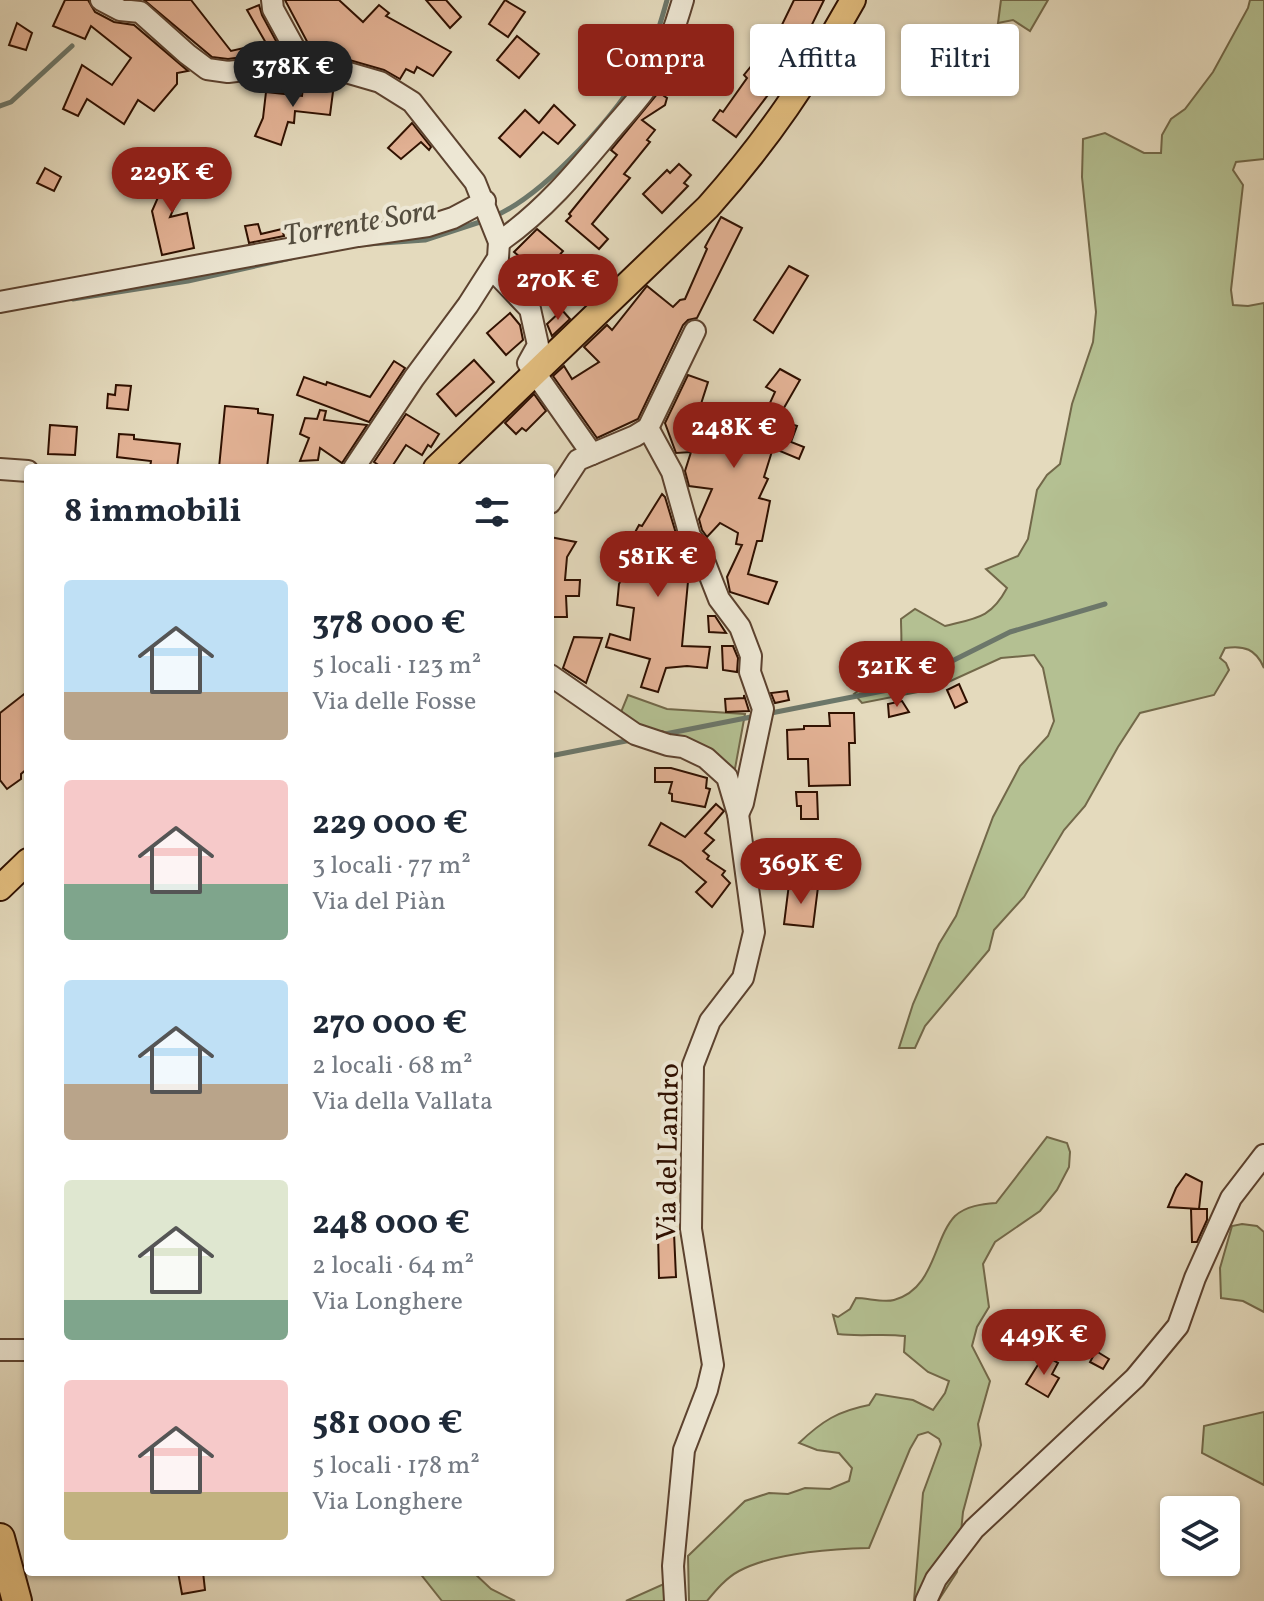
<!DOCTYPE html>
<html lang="it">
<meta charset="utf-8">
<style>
body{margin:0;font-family:Vollkorn,serif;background:#f6f6f7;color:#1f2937;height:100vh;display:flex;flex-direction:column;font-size:30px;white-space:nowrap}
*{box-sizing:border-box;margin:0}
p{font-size:26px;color:#747a83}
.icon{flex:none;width:44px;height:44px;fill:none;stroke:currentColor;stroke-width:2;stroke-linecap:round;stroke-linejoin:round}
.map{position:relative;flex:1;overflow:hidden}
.drawer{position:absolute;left:24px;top:464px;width:530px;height:1112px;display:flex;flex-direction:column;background:#fff;border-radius:8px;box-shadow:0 2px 6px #0004}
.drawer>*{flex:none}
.guide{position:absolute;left:578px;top:24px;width:566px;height:72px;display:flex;gap:16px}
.controls{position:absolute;left:1160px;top:1496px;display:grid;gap:16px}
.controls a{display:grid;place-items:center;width:80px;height:80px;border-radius:8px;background:#fff;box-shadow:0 2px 6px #0004;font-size:40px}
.price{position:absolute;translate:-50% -68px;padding:0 18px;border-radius:28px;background:#8f2418;color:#fff;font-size:26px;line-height:52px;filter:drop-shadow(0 2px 4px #0008)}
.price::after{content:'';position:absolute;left:50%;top:48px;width:24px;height:18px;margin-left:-12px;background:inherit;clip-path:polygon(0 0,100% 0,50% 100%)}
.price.on{background:#222;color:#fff}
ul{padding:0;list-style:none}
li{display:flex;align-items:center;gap:24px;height:200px;padding:0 40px}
li span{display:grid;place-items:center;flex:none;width:224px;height:160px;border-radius:8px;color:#555}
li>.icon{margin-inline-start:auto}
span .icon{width:96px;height:96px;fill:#fffc;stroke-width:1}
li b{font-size:34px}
h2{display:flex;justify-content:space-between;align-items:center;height:96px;padding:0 40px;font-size:34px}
.chip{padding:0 28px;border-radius:8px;background:#fff;box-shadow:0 2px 6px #0004;font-size:28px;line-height:72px}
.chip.on{background:#8f2418;color:#fff}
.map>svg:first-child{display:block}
.green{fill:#b4c092;stroke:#726849;stroke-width:2}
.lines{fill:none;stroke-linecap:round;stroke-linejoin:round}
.stream{stroke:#6c776a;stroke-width:5}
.building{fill:#e3b295;stroke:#2f1000;stroke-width:2}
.minor-casing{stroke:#5c422f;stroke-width:24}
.major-casing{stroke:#2f1000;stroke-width:28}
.highway-casing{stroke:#2f1000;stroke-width:32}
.minor{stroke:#ede7d4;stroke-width:20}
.major{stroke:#e2bd7e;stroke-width:24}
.highway{stroke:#e2bd7e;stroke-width:28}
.labels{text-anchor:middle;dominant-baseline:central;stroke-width:8;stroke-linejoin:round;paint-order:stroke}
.street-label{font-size:28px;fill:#2f1000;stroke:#ede7d4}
.water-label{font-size:30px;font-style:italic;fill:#534c3e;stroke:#ede7d4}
</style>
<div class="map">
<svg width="1264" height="1601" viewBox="0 0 1264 1601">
<rect width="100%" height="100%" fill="#e4dabd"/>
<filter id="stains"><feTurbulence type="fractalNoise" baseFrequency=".0025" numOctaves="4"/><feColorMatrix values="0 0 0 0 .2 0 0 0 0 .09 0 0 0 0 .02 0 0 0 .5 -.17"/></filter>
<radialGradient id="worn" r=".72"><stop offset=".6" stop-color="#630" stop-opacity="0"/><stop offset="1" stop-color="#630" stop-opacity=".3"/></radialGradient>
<!-- green -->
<g class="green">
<path d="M 1001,0 L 1048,0 L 1030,31 L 1013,20 L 998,23 Z"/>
<path d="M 1250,0 L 1264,0 L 1264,159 L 1236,162 L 1233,170 L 1243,185 L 1231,290 L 1233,305 L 1248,306 L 1264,303 L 1264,668 C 1256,649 1244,645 1225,648 L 1220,658 L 1226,663 L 1229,670 L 1214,695 L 1140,713 L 1118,747 L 1085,806 L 1064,830 L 1024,897 L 994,930 L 989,950 L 925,1026 L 915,1048 L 899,1048 L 913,1004 L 939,944 L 956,916 L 993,817 L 1020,766 L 1048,736 L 1054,721 L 1043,668 L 1034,655 L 1001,658 L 933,689 L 862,703 L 854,694 C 868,683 898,669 901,651 C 902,641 901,629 901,619 L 915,609 L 945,626 C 977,618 991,618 1007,588 L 986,569 L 1018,556 L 1028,539 L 1037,490 L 1047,475 L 1060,464 L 1072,404 L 1093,342 L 1096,312 L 1082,177 L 1083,139 L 1105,133 L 1144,153 L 1161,153 L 1162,135 L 1171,119 L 1185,109 L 1213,72 L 1248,8 Z"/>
<path d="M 628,695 L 667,709 L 745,714 L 734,774 L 687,741 L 662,731 L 649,733 L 619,717 Z"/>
<path d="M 1047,1137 L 1067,1143 L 1070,1152 L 1069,1167 L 1057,1190 L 1040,1211 L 995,1242 L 983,1264 L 989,1307 L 977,1327 L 972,1346 L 990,1381 L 978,1424 L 981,1445 L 963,1512 L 957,1572 L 938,1601 L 914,1601 L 923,1493 L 941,1444 L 939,1439 L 928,1432 L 918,1435 L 910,1449 L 869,1548 C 830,1549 773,1553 739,1571 C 726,1578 716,1590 707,1601 L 689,1601 L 688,1556 L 745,1501 L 769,1493 L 788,1494 L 805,1488 L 830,1489 L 849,1481 L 852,1468 L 839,1453 L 817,1450 L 799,1443 C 822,1421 838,1411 869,1405 L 876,1394 L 913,1400 L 933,1410 L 945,1393 L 949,1381 L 928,1372 L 904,1352 L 905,1336 C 883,1333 861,1337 838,1334 L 833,1315 L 838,1317 L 850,1309 L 856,1298 C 868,1298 883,1303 894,1300 C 935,1289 933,1239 955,1216 C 966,1206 982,1204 996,1203 Z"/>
<path d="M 1242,1224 L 1257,1226 L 1264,1232 L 1264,1312 L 1243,1301 L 1221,1298 L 1220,1268 L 1232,1226 Z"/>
<path d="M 1264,1412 L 1264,1485 L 1202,1453 L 1204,1426 Z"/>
<path d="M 419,1572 L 473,1572 L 491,1589 L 515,1601 L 442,1601 Z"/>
<path d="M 675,1579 L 676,1601 L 626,1601 Z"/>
</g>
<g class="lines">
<!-- stream -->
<g class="stream">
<path d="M 0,106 L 11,102 L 72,46"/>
<path d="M 495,216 C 545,194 620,112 645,64 C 655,44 661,21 667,0"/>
<path d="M 368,244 L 425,240 L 486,220"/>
<path d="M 73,299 L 188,281 L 291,258"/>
<path d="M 766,714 L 898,688 L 1010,632 L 1105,604"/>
<path d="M 660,735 L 756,716"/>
<path d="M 550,756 L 631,740"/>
</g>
</g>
<!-- building -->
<g class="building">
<path d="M 65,0 L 88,0 L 95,12 L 114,22 L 134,25 L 188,71 L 177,73 L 177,84 L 154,111 L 138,100 L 124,124 L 87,99 L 78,116 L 63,109 L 82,65 L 112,85 L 131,58 L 91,26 L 85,39 L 53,26 Z"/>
<path d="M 144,0 L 191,0 L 231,51 L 266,43 L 247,10 L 259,5 L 262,15 L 282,52 L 228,59 L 212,57 Z"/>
<path d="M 285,0 L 339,0 L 363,22 L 379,5 L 389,13 L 386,16 L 451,52 L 433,76 L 417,67 L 414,73 L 406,69 L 400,79 L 384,70 L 311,49 Z"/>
<path d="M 426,0 L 446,0 L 461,17 L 450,28 Z"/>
<path d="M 505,0 L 525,12 L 508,37 L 489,24 Z"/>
<path d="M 794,0 L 824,0 L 801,47 L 777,35 Z"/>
<path d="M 17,23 L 32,33 L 26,50 L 9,45 Z"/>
<path d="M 517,36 L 539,54 L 519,78 L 497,60 Z"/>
<path d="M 752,65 L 777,83 L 736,137 L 713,120 L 720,110 L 723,112 L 747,78 L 744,75 Z"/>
<path d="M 304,80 L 334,84 L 330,115 L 295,111 L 294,123 L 288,122 L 281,145 L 255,136 L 263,118 L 266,92 L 302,96 Z"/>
<path d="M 662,88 L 667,91 L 664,96 L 667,98 L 665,105 L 642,120 L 655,130 L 647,140 L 650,142 L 624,174 L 630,178 L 592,224 L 608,239 L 599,249 L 566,221 L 571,216 L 569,214 L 617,155 L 611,150 Z"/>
<path d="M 554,105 L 575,125 L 558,144 L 543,132 L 520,157 L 499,138 L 525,110 L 539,123 Z"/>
<path d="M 412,123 L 431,147 L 429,150 L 421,142 L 401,159 L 388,148 Z"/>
<path d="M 173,163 L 190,171 L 170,217 L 187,213 L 194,248 L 162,255 L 152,211 Z"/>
<path d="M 679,164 L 691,175 L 684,183 L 688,186 L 662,213 L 643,194 L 667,170 L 670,173 Z"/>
<path d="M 45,168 L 61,177 L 54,191 L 37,183 Z"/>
<path d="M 721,217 L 742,228 L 697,318 L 688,320 L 683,325 L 638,419 L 597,438 L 553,376 L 564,366 L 572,379 L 599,362 L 584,347 L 607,325 L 612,330 L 647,286 L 673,307 L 680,300 L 685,299 L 707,249 L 705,247 Z"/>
<path d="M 258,224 L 261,234 L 282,229 L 284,236 L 249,243 L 245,226 Z"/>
<path d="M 537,229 L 563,251 L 530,290 L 520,279 L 531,266 L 514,252 Z"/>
<path d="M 789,266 L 808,276 L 773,333 L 754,320 Z"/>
<path d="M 562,310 L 570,319 L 552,336 L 547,324 Z"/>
<path d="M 510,313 L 520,325 L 523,340 L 506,355 L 487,333 Z"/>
<path d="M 474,360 L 494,382 L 456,416 L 437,394 Z"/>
<path d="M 394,361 L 405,368 L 369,422 L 297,395 L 304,377 L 326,385 L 327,382 L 370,397 Z"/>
<path d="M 780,369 L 800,380 L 777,420 L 797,426 L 791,442 L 804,447 L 799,459 L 773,448 L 764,477 L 768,479 L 759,498 L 770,501 L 762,541 L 757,541 L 748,574 L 777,582 L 768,604 L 730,592 L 727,577 L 742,545 L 736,544 L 738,533 L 720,523 L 707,537 L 702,530 L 699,519 L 712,489 L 689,486 L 685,471 L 691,452 L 676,453 L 665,423 L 688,375 L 708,382 L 701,404 L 713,409 L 712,416 L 748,432 L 752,424 L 759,427 L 775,392 L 766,387 Z"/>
<path d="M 116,385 L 131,386 L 128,410 L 107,408 L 108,394 L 115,395 Z"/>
<path d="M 534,394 L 546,411 L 526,431 L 522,428 L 516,434 L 505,423 Z"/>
<path d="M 225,406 L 258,409 L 258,413 L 273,415 L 267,468 L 219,468 Z"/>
<path d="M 320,410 L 326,411 L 324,420 L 367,425 L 342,463 L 320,448 L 318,460 L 300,461 L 309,438 L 300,434 L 305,418 L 317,419 Z"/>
<path d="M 406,414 L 439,434 L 431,447 L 428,445 L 422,455 L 406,445 L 391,468 L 383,468 L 374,462 Z"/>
<path d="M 50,425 L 77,427 L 75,455 L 48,454 Z"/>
<path d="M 119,434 L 134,435 L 134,439 L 180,444 L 177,468 L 150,468 L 151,461 L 117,457 Z"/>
<path d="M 662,494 L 665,497 L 678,540 L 690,560 L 682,646 L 710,647 L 707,668 L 687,666 L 666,668 L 658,692 L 641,687 L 650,659 L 606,647 L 610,634 L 630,640 L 634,608 L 617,605 L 619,584 L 635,553 L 626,549 L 639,525 L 642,526 Z"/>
<path d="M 550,537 L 576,542 L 567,557 L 565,580 L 580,580 L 579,596 L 566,596 L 567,617 L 550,617 Z"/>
<path d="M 708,616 L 715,616 L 726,633 L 709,632 Z"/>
<path d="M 574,637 L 602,638 L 586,683 L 563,668 Z"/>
<path d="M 722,646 L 733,646 L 738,658 L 737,672 L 723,670 Z"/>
<path d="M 959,684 L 967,702 L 955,708 L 947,690 Z"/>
<path d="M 28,691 L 28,768 L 21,774 L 21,779 L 7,789 L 0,780 L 0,713 Z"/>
<path d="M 787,691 L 789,700 L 775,703 L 771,693 Z"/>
<path d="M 744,695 L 749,711 L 726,712 L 725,699 L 744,698 Z"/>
<path d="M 902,701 L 909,712 L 889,717 L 888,704 Z"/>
<path d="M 829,713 L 854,713 L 855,743 L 849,743 L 850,785 L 809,786 L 808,759 L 788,759 L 787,730 L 804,729 L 804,726 L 830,726 Z"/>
<path d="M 655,768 L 671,768 L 707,778 L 706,788 L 710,789 L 705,807 L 672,801 L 672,794 L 669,793 L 672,782 L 655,782 Z"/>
<path d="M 796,792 L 817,792 L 818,819 L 801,819 L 801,806 L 797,806 Z"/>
<path d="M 716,804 L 724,811 L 705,833 L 714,840 L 703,851 L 709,856 L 707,859 L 725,871 L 722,875 L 730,883 L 712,907 L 696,892 L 706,882 L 681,861 L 649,845 L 661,823 L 685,837 Z"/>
<path d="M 789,884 L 818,887 L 813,927 L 784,924 Z"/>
<path d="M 1186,1174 L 1202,1182 L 1199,1209 L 1168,1207 L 1176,1188 Z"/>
<path d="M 1191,1209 L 1207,1209 L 1207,1220 L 1197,1242 L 1192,1242 Z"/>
<path d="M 658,1233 L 674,1233 L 676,1277 L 659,1278 Z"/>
<path d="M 1096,1351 L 1109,1359 L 1103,1369 L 1090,1362 Z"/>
<path d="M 1044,1355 L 1058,1363 L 1052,1374 L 1059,1378 L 1048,1397 L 1026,1384 Z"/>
<path d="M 178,1572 L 203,1572 L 205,1590 L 182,1594 Z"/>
</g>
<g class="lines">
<defs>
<g id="minor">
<path d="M 101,0 L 120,10 L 140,12 L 187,54 L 207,69 L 228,72 L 311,62 L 380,82 L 412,102 L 475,182 L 499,242 L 498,258 L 468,305 L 414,378 L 354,468"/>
<path d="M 272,0 L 273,9 L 302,62"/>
<path d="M 499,242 C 544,211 577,171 612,129 C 628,110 646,92 657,70 C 668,48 676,24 683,0"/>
<path d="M 492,269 L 530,309 L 538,345 L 528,363 L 592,454"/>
<path d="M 0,302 L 358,236 L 428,226 L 453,218 L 485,201"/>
<path d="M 648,428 L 695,331"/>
<path d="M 0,469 L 28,471"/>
<path d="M 550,503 L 578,460 L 635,436 L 648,428 L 672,472 L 690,536 L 699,548 L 719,599 L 740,627 L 751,656 L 750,672 L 763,709 L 743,803 L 738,814"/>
<path d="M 550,675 L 635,734 L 668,745 L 683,747 L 706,758 L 727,777 L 738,814 L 754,932 L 743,978 L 710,1021 L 693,1065 L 691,1229 L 713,1365 L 707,1390 L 684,1450 L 673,1566 L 675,1601"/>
<path d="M 0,1350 L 28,1350"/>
<path d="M 926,1601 L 936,1579 L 974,1529 L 1135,1378 L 1178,1326 L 1195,1278 L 1231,1198 L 1264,1155"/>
</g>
<g id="major">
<path d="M 436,468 L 708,207 C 767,141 810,77 853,0"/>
<path d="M 0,888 L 28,861"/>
</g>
<path id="highway" d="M 0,1538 L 17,1601"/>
</defs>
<!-- minor casing -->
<use href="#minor" class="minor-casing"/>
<!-- major casing -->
<use href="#major" class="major-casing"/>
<!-- highway casing -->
<use href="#highway" class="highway-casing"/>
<!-- minor -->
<use href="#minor" class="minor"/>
<!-- major -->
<use href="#major" class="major"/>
<!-- highway -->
<use href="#highway" class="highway"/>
</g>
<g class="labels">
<!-- street labels -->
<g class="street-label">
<text transform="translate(669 1152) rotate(-89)">Via del Landro</text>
</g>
<!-- water labels -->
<g class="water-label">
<text transform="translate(360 224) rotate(-10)">Torrente Sora</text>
</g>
</g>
<rect width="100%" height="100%" filter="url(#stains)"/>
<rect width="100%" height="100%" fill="url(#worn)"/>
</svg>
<div class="controls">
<a><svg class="icon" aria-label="layers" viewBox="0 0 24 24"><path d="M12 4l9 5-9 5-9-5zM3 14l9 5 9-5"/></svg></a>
</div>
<b class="price on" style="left:293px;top:109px">378K €</b>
<b class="price" style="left:172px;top:215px">229K €</b>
<b class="price" style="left:558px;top:322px">270K €</b>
<b class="price" style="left:734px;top:470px">248K €</b>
<b class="price" style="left:658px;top:599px">581K €</b>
<b class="price" style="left:897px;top:709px">321K €</b>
<b class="price" style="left:801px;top:906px">369K €</b>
<b class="price" style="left:1044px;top:1377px">449K €</b>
<div class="guide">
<a class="chip on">Compra</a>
<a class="chip">Affitta</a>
<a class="chip">Filtri</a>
</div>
<section class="drawer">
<h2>8 immobili<svg class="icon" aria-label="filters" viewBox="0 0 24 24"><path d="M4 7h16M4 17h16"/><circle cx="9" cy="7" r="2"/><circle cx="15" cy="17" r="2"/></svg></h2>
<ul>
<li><span style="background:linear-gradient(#bfe0f5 70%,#b9a48a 0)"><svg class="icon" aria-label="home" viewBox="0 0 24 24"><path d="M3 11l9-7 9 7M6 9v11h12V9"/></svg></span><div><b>378 000 €</b><p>5 locali · 123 m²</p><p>Via delle Fosse</p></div></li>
<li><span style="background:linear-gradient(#f6c9c9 65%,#7fa58c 0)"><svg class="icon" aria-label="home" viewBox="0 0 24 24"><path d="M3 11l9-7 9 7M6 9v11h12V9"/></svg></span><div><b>229 000 €</b><p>3 locali · 77 m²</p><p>Via del Piàn</p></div></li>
<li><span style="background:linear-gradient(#bfe0f5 65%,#b9a48a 0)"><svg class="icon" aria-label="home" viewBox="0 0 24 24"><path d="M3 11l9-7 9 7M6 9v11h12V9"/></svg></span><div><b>270 000 €</b><p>2 locali · 68 m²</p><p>Via della Vallata</p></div></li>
<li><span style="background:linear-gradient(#dfe7d0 75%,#7fa58c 0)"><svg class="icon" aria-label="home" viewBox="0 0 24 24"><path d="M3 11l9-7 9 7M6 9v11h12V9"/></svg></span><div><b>248 000 €</b><p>2 locali · 64 m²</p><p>Via Longhere</p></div></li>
<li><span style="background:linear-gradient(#f6c9c9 70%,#c2b280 0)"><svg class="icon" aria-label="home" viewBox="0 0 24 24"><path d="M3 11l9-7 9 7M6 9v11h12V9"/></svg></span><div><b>581 000 €</b><p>5 locali · 178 m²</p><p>Via Longhere</p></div></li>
</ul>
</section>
</div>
